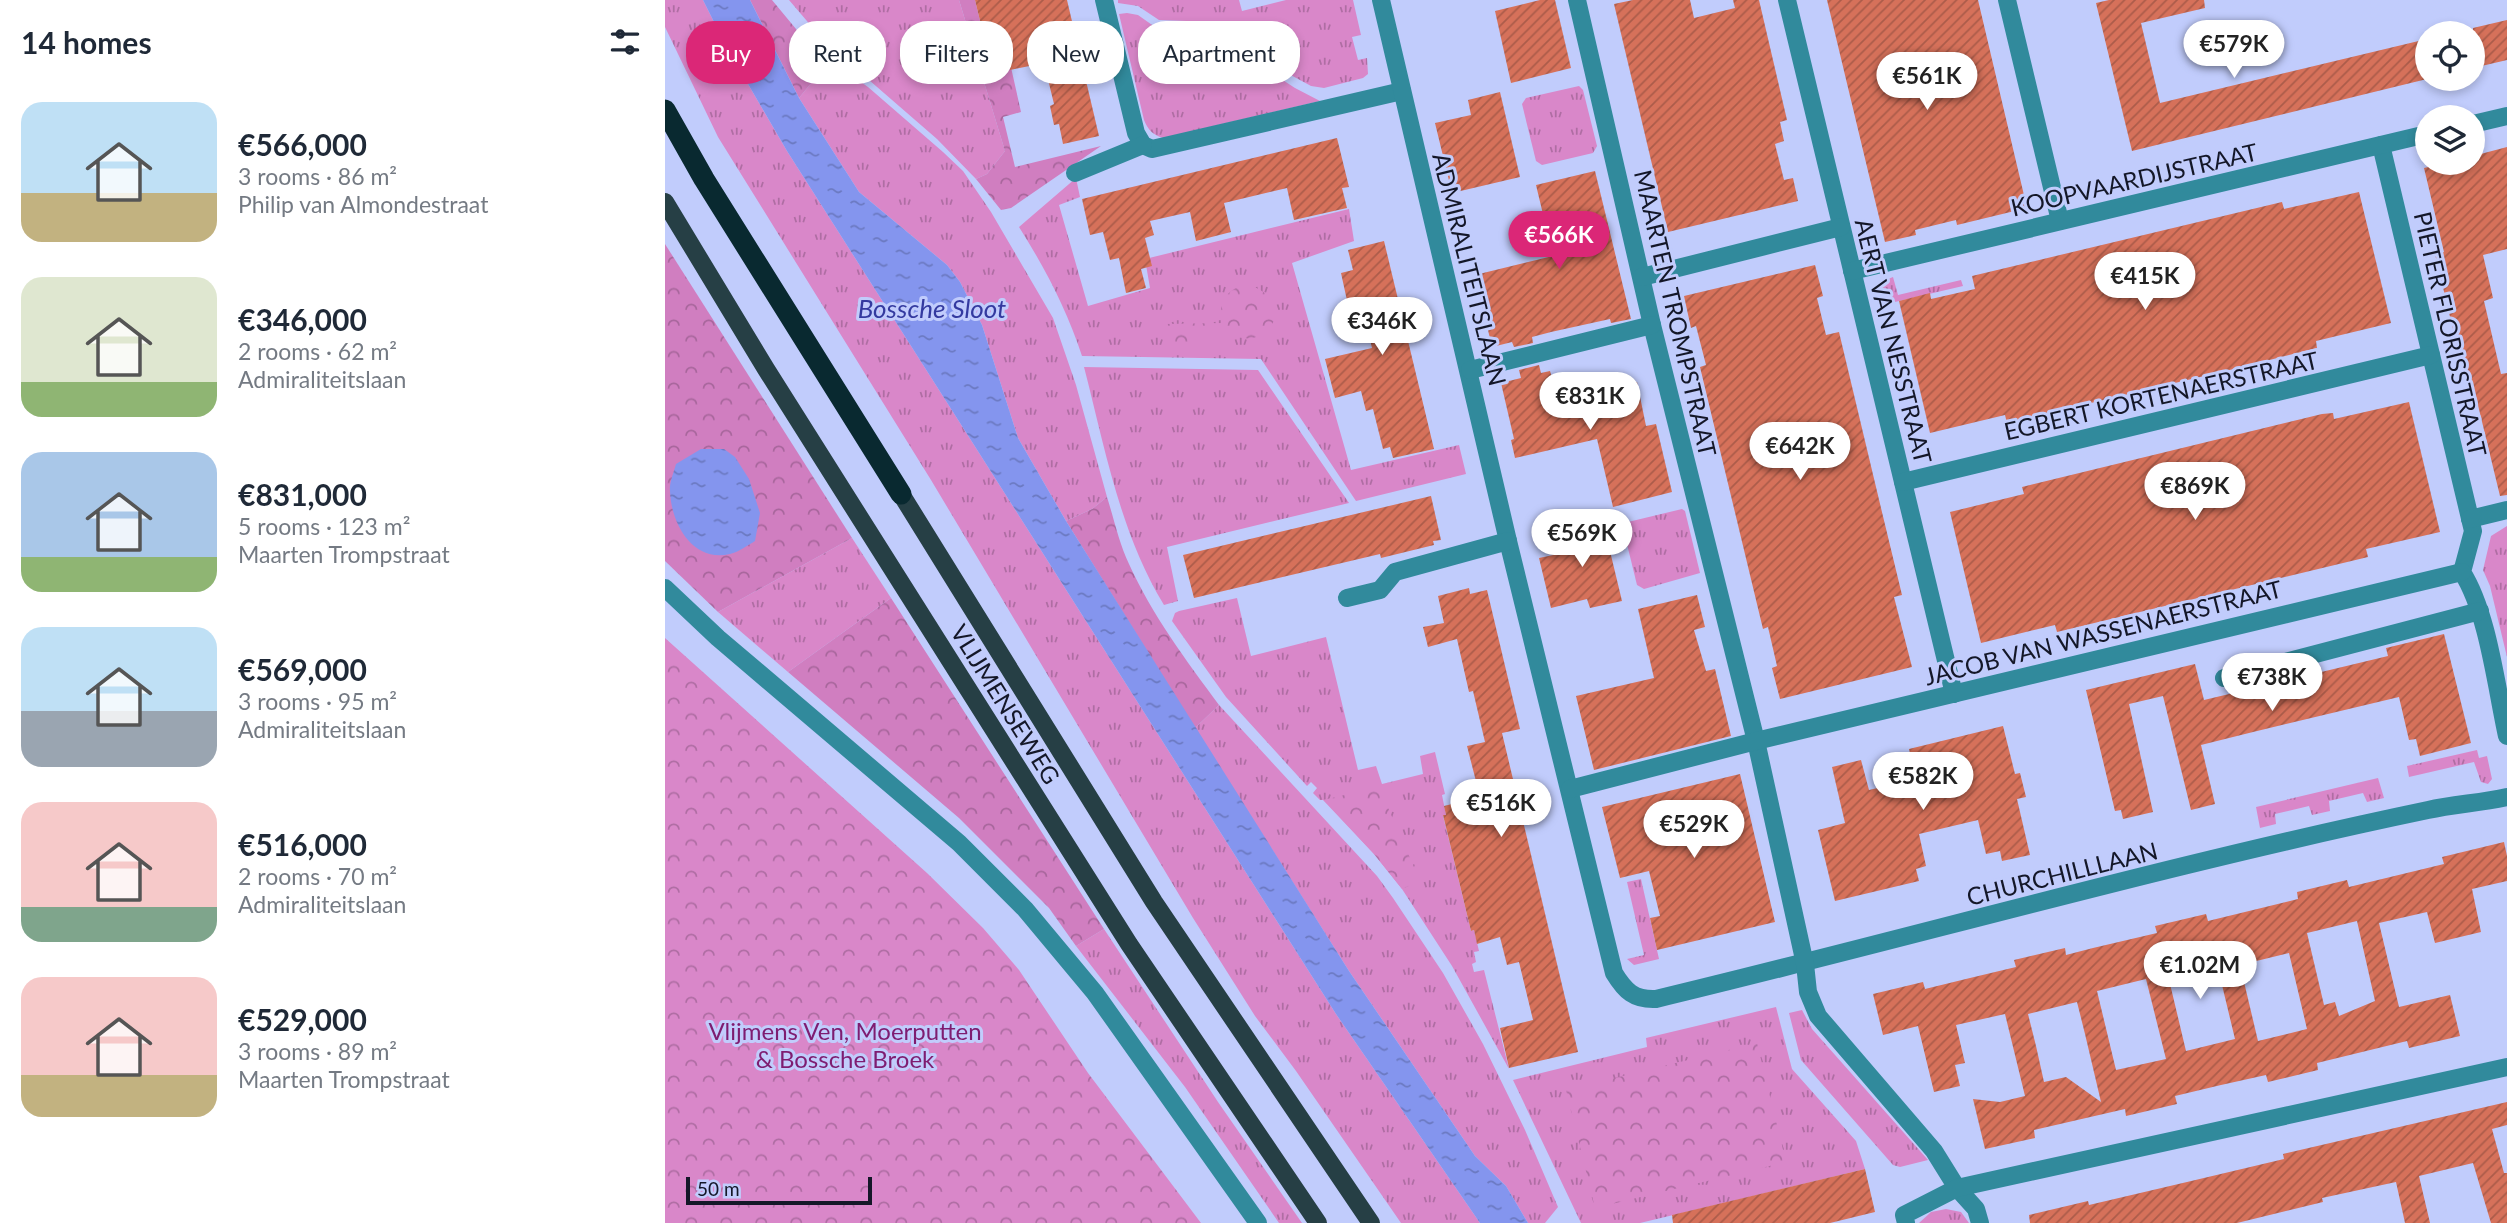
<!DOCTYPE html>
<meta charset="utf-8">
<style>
body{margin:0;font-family:Lato,sans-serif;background:#f6f6f7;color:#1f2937;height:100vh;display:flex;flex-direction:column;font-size:26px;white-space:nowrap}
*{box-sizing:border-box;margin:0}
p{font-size:23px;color:#747a83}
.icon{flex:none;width:38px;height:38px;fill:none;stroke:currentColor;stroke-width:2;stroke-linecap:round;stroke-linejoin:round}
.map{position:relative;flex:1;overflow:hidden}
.panel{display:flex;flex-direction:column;background:#fff;width:665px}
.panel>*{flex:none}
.banner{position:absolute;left:21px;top:21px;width:665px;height:63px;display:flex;gap:14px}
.fabs{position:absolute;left:1750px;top:21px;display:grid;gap:14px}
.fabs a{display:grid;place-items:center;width:70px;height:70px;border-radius:50%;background:#fff;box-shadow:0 4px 10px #0003;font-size:35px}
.scale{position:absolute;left:21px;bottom:18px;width:186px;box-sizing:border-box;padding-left:7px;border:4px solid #141728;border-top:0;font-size:19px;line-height:24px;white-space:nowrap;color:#141728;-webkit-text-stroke:5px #c1ccfc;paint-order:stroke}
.price{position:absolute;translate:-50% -60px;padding:0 16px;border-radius:24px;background:#fff;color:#222;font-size:23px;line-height:46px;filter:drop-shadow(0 2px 4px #0008)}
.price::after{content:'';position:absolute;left:50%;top:42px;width:21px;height:16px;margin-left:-10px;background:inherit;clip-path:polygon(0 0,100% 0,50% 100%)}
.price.active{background:#db2777;color:#fff}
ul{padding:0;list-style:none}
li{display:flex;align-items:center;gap:21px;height:175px;padding:0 21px}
li span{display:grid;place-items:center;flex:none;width:196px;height:140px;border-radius:21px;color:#555}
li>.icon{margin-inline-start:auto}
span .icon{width:84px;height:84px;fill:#fffc;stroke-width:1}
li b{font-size:30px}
h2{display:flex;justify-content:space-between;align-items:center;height:84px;padding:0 21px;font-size:30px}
.chip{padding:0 24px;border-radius:28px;background:#fff;box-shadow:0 4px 10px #0003;font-size:24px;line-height:63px}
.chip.active{background:#db2777;color:#fff}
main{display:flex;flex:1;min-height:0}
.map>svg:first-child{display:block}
.grass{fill:url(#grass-tufts)}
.forest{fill:url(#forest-crowns)}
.park{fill:url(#park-crowns)}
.water{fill:url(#water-ripples)}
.building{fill:url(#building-hatch);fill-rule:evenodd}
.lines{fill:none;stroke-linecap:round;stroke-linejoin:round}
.minor{stroke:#318a9c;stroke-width:18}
.major{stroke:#263f45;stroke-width:18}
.highway{stroke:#092930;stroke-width:21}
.labels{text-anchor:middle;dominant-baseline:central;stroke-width:6;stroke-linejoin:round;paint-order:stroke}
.street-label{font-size:24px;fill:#141728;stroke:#c1ccfc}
.park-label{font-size:24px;fill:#7e1c71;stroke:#c1ccfc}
.water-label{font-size:26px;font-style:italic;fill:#343aa0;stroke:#c1ccfc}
</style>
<main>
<section class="panel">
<h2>14 homes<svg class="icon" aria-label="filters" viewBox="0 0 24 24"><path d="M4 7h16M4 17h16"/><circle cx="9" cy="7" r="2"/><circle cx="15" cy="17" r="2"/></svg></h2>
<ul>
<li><span style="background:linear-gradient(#bfe0f5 65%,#c2b280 0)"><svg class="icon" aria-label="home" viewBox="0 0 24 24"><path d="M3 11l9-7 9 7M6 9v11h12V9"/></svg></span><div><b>€566,000</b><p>3 rooms · 86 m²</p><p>Philip van Almondestraat</p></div></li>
<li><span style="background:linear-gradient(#dfe7d0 75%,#8fb573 0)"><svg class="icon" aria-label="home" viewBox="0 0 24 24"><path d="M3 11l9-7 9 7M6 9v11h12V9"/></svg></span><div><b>€346,000</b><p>2 rooms · 62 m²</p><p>Admiraliteitslaan</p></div></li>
<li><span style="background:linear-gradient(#a9c7e8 75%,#8fb573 0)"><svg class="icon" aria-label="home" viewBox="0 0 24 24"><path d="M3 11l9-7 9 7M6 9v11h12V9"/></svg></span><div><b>€831,000</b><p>5 rooms · 123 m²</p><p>Maarten Trompstraat</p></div></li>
<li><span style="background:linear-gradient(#bfe0f5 60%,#9aa5b1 0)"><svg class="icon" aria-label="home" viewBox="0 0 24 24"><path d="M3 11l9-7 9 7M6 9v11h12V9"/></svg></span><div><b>€569,000</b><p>3 rooms · 95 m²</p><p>Admiraliteitslaan</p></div></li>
<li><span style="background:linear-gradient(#f6c9c9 75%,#7fa58c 0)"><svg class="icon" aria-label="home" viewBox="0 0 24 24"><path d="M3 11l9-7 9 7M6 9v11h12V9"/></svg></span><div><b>€516,000</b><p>2 rooms · 70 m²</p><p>Admiraliteitslaan</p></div></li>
<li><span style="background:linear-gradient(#f6c9c9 70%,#c2b280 0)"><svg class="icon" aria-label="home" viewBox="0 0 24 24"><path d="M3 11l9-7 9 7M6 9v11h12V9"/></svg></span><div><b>€529,000</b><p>3 rooms · 89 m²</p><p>Maarten Trompstraat</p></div></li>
</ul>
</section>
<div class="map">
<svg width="1842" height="1223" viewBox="0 0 1842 1223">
<defs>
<pattern id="grass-tufts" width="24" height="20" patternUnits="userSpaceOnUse" patternTransform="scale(1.75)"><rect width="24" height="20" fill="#d987c9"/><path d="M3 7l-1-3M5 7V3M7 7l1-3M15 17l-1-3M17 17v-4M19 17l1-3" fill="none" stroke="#af6da3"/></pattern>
<pattern id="forest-crowns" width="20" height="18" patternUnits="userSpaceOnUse" patternTransform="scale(1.75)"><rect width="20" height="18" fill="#d07ec0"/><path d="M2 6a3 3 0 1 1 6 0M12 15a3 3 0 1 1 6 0" fill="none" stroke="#a8669c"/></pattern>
<pattern id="park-crowns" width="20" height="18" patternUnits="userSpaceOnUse" patternTransform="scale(1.75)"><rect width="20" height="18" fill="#d987c9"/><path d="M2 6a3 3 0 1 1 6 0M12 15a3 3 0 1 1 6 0" fill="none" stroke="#af6da3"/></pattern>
<pattern id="water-ripples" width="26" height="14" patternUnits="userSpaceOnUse" patternTransform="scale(1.75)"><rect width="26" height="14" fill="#8495ee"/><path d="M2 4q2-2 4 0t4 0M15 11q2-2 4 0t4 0" fill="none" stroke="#6b79c1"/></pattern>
<pattern id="building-hatch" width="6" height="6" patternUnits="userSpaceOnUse" patternTransform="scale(1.75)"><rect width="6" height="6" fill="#d6715a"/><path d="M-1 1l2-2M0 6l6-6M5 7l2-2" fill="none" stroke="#ac5c4a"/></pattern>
</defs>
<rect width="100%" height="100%" fill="#c1ccfc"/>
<!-- grass -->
<g class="grass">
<path d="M 0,0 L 38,0 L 62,48 L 122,151 L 671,1014 L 815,1223 L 736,1223 L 631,1071 L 590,1016 L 528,918 L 266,480 L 53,137 L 0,27 Z"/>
<path d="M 124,0 L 294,0 L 340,151 L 322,174 L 311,179 L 272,139 L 159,41 Z"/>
<path d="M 453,0 L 574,0 L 577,11 L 621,0 L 688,0 L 696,35 L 687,37 L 693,60 L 702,58 L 703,74 L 698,78 L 659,88 L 646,86 L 622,73 L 583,46 L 555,32 L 521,21 L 494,20 L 473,6 L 453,3 Z"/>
<path d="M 462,13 L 473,15 L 490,27 L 523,31 L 565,46 L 630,88 L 655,101 L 498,138 C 488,135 483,130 479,120 L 454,14 Z"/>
<path d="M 165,60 L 203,87 L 278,152 L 298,171 L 326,212 L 388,318 L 411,385 L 442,497 L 427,509 L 401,521 L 353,438 L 317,325 L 295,282 L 282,265 L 194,192 L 134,98 Z"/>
<path d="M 914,86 L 918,90 L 932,146 L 928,153 L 877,165 L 871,161 L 857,104 L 861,98 Z"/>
<path d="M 411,178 L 415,197 L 394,205 L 423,306 L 485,288 L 480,259 L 684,209 L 689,241 L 627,263 L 686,470 L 794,445 L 801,474 L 691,501 L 596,359 L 417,356 C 402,310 380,268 354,227 Z"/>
<path d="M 1228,277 L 1233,295 L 1296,280 L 1298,286 L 1217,305 L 1213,283 Z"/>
<path d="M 419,367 L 593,370 L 684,503 L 502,547 L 513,601 L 499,605 C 455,533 440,448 419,367 Z"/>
<path d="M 1017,509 L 1020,511 L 1035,573 L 979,589 L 972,585 L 958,528 L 963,522 Z"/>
<path d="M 1842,526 L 1842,657 L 1825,586 L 1818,570 L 1826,536 Z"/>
<path d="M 187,538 L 226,598 L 123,672 L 53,612 Z"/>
<path d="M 572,598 L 586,656 L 661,637 L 693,770 L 711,766 L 717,784 L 758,774 L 755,756 L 770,752 L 780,794 L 777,795 L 781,815 L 778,816 L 806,931 L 809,930 L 814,951 L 809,952 L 811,962 L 807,964 L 809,972 L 819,970 L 844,1069 L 787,966 L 737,889 L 709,854 L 659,800 L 655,800 L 648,793 L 652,788 L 646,782 L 642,786 L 561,697 L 507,621 L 510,613 L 514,611 Z"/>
<path d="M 554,705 L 712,876 L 728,898 L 778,973 L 818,1044 L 860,1130 L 893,1207 L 880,1223 L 863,1223 L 841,1186 L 810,1156 L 684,971 L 530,728 Z"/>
<path d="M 1812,750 L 1814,758 L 1822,756 L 1827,779 L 1823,784 L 1816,782 L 1809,762 L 1744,777 L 1742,766 Z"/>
<path d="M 1713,778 L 1719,798 L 1702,802 L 1698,793 L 1664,801 L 1665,811 L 1647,815 L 1644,806 L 1610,814 L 1611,824 L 1595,828 L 1591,807 Z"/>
<path d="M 976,879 L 994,959 L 969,965 L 962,959 L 979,955 L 962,882 Z"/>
<path d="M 439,929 L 553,1102 L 637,1223 L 614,1223 L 520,1087 L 411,946 Z"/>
<path d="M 1111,1007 L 1127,1069 L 1191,1141 L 1200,1169 L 975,1223 L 916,1223 L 848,1080 L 982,1047 L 981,1038 Z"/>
<path d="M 1137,1010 L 1147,1029 L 1263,1160 L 1235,1167 L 1228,1165 L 1136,1060 L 1124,1013 Z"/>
<path d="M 1281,1209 L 1296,1212 L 1304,1223 L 1254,1223 L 1266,1212 Z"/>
</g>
<!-- forest -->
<g class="forest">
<path d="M 85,0 L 107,0 L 131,29 L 165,60 L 134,98 Z"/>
<path d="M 294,0 L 310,0 L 324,58 L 343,54 L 356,112 L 338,117 L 350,167 L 436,146 L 346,208 L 336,210 L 311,179 L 322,174 L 340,151 Z"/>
<path d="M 0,244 L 187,538 L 53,612 L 0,561 Z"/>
<path d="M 442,497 C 449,519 454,543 464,564 C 487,615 521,660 554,705 L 530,728 L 401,521 L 427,509 Z"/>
<path d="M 226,598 L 439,929 L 411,946 L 384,908 L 294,818 L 123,672 Z"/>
</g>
<!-- park -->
<g class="park">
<path d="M 577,285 C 612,286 623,326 591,337 C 580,341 575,336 565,333 C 559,331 550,333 544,333 L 543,348 L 500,349 L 500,324 L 557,323 C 554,304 558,293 577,285 Z"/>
<path d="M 0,638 L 262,873 L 318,928 L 354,970 L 423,1073 L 536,1223 L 0,1223 Z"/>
<path d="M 714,787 L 755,881 L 737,889 L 709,854 L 658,800 Z"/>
<path d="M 1092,1043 L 1121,1162 L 930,1208 L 901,1090 Z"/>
</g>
<!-- water -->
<g class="water">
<path d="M 38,0 L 85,0 L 134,98 L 194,192 L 282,265 L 295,282 L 317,325 L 353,438 L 401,521 L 684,971 L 810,1156 L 841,1186 L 863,1223 L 815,1223 L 671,1014 L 122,151 L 62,48 Z"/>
<path d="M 36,449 L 59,449 L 70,457 L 84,479 L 95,513 L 90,541 C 83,545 74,552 65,554 C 28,563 6,524 5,491 C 4,483 9,472 11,464 Z"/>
</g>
<!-- building -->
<g class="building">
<path d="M 310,0 L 402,0 L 434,136 L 398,144 L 394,124 L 389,125 L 385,106 L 389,104 L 379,63 L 345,70 L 342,54 L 324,58 Z"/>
<path d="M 875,0 L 890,0 L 906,68 L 846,83 L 830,11 Z"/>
<path d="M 968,0 L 1025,0 L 1029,18 L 1070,8 L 1068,0 L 1094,0 L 1122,120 L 1115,122 L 1119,141 L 1110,144 L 1119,180 L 1128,178 L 1133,201 L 1003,232 L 949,4 Z"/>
<path d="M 1162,0 L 1313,0 L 1362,208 L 1292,225 L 1291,220 L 1250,230 L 1251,235 L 1220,242 Z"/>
<path d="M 1444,0 L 1539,0 L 1540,8 L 1476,23 L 1495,103 L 1762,39 L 1762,79 L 1467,151 L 1431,3 Z"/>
<path d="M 1842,20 L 1842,60 L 1808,68 L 1808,28 Z"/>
<path d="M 835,92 L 855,177 L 787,193 L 770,123 L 806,115 L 803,100 Z"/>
<path d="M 672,138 L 684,187 L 677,188 L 682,208 L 629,220 L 622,188 L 559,203 L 566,232 L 531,241 L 525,212 L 485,221 L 489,235 L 480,238 L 487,266 L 476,269 L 481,288 L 461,293 L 454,258 L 445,260 L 438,232 L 425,235 L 417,199 Z"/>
<path d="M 1842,147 L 1842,249 L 1818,255 L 1828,298 L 1819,301 L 1836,374 L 1842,373 L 1842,495 L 1835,496 L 1812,401 L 1807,402 L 1803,392 L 1770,254 L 1779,252 L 1759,168 L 1780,163 L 1808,163 L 1808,156 Z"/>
<path d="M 930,171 L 966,319 L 946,323 L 945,319 L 886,332 L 867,337 L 868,343 L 849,347 L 847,342 L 827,347 L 810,275 L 888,256 L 871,185 Z"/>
<path d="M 1694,192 L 1726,323 L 1651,341 L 1652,348 L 1577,367 L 1342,423 L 1340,415 L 1265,433 L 1234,301 L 1265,293 L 1266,299 L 1310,289 L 1307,276 L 1617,202 L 1619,209 Z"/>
<path d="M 719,241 L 769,449 L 728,458 L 725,447 L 718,449 L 708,409 L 701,411 L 696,391 L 670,398 L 660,359 L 707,348 L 698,309 L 693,310 L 691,303 L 683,305 L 676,273 L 688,270 L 683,250 Z"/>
<path d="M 1150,265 L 1158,296 L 1152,298 L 1161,335 L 1174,332 L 1216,508 L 1237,595 L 1229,597 L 1247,667 L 1115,699 L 1107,668 L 1112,666 L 1103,627 L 1098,629 L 1035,367 L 1041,365 L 1031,326 L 1026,328 L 1019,296 Z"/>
<path d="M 874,365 L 876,373 L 885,371 L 894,401 L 972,382 L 981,426 L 991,424 L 1007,492 L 948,507 L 932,439 L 850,458 L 846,440 L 849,439 L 836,383 L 856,378 L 854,370 Z"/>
<path d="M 1744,402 L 1775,532 L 1701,549 L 1703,557 L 1392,632 L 1390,625 L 1316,643 L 1285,512 L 1359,494 L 1357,487 L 1657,414 L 1668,413 L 1669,419 Z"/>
<path d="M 766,496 L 776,540 L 768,541 L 769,545 L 716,558 L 715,554 L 529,598 L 518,555 Z"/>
<path d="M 938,522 L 957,601 L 925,608 L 922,599 L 886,608 L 874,558 L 898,553 L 893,532 Z"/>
<path d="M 804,588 L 805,594 L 822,590 L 855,729 L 837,733 L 913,1052 L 844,1068 L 835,1028 L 868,1020 L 854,962 L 842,965 L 835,937 L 812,944 L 809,930 L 806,931 L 778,815 L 781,815 L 779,806 L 815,797 L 802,746 L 820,742 L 808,691 L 804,692 L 792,639 L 763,647 L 758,627 L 779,623 L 773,596 Z"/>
<path d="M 1032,595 L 1040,627 L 1029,630 L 1041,671 L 1050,669 L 1066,736 L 929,770 L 911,696 L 989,678 L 973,609 Z"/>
<path d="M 1779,634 L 1806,743 L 1755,756 L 1751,739 L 1744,740 L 1734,697 L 1588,732 L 1536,745 L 1550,804 L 1526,810 L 1498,696 L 1464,704 L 1488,812 L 1458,819 L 1456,810 L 1450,811 L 1421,690 L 1530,664 L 1539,700 L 1723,656 L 1721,648 Z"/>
<path d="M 1338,726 L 1350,774 L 1355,773 L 1361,797 L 1352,799 L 1365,855 L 1337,861 L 1335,851 L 1321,854 L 1313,820 L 1254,834 L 1261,866 L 1251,869 L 1254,881 L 1170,901 L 1153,830 L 1180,823 L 1167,767 L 1196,760 L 1204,790 L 1251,779 L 1244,749 Z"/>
<path d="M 1075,774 L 1110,922 L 992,950 L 985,918 L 995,916 L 984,871 L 955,878 L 937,807 Z"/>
<path d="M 1839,842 L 1842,856 L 1842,881 L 1807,889 L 1816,932 L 1770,943 L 1762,912 L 1714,923 L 1734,1007 L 1785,995 L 1795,1036 L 1744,1048 L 1742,1041 L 1652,1063 L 1653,1070 L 1603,1082 L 1601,1075 L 1556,1085 L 1510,1096 L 1512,1104 L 1461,1116 L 1460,1109 L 1369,1130 L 1370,1138 L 1320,1149 L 1308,1099 L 1335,1102 L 1360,1096 L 1340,1014 L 1291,1025 L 1300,1063 L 1290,1065 L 1295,1086 L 1269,1092 L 1253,1026 L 1218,1035 L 1208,994 L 1258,982 L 1260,989 L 1305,978 L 1351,967 L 1349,960 L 1400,948 L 1401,955 L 1428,948 L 1492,933 L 1490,926 L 1541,914 L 1543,921 L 1633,899 L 1632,892 L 1682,880 L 1684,887 L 1779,864 L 1777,857 ZM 1692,921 L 1710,1001 L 1674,1016 L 1670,1002 L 1659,1005 L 1642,933 ZM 1624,953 L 1642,1029 L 1593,1041 L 1575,965 ZM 1547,956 L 1549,961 L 1551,960 L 1570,1039 L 1521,1051 L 1501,967 ZM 1481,979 L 1501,1059 L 1451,1070 L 1432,991 ZM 1412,1002 L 1420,1034 L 1436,1102 L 1401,1077 L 1379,1082 L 1371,1046 L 1363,1014 Z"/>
<path d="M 1842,1102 L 1842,1125 L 1827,1129 L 1839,1173 L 1842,1173 L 1842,1223 L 1826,1223 L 1808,1163 L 1754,1176 L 1765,1223 L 1740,1223 L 1731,1182 L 1657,1198 L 1658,1202 L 1572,1223 L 1365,1223 L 1364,1215 L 1423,1201 L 1424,1205 L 1522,1182 L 1619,1159 L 1618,1154 Z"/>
<path d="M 1200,1169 L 1210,1212 L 1165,1223 L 1008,1223 L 1007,1215 Z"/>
</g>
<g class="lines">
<!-- minor -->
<g class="minor">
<path d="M 439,0 L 471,133 L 478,145 L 487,149 L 737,91"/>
<path d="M 716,0 L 843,541 L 949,973 C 960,991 969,1000 991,999 C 1249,937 1504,864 1763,810 C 1789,804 1816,803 1842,797"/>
<path d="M 912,0 L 987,325 L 1091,741 L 1140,964 L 1143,992 L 1153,1016 L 1269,1151 L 1292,1188 L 1311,1209 L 1315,1223"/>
<path d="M 1122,0 L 1289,694"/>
<path d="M 1342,0 L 1395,221"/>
<path d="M 1808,124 L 1842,116"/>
<path d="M 1716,145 L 1808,531 L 1797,572 C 1823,613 1831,686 1842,736"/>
<path d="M 410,173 L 478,145"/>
<path d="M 1187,271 L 1762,134"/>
<path d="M 977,277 L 1176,227"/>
<path d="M 805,370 L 987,325"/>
<path d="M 1238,482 L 1766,355"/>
<path d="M 1805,519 L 1842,510"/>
<path d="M 0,588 L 53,638 L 294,843 L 360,909 L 430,993 L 593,1223"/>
<path d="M 682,598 L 715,590 L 730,572 L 843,541"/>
<path d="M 1559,678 L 1815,611"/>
<path d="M 905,789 L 1091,741 L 1797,572"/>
<path d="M 1241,1223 L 1239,1215 L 1292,1188 L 1842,1067"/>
</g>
<!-- major -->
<g class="major">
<path d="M 0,202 L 101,369 L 464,944 L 653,1223"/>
<path d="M 236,494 L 489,902 L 706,1223"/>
</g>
<!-- highway -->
<path class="highway" d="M 0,110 L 39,179 L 236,494"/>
</g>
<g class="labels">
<!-- street labels -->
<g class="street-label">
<text transform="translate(1469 179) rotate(-13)">KOOPVAARDIJSTRAAT</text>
<text transform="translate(805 269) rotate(76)">ADMIRALITEITSLAAN</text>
<text transform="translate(1011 313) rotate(77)">MAARTEN TROMPSTRAAT</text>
<text transform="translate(1786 334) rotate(77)">PIETER FLORISSTRAAT</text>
<text transform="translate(1229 341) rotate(76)">AERT VAN NESSTRAAT</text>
<text transform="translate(1496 395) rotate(-13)">EGBERT KORTENAERSTRAAT</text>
<text transform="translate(1438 632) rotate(-14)">JACOB VAN WASSENAERSTRAAT</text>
<text transform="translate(341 704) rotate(58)">VLIJMENSEWEG</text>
<text transform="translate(1397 873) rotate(-14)">CHURCHILLLAAN</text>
</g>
<!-- park labels -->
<g class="park-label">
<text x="180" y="1030">Vlijmens Ven, Moerputten<tspan x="180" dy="28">&amp; Bossche Broek</tspan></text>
</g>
<!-- water labels -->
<g class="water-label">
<text x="267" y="308">Bossche Sloot</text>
</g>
</g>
</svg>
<div class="fabs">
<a><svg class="icon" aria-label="locate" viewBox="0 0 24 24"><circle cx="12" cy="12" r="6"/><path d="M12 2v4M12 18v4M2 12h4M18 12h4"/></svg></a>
<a><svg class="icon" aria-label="layers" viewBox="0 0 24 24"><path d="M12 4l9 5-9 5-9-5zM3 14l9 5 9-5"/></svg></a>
</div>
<div class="scale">50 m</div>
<b class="price" style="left:1569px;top:80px">€579K</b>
<b class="price" style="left:1262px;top:112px">€561K</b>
<b class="price active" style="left:894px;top:271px">€566K</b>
<b class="price" style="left:1480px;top:312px">€415K</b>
<b class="price" style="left:717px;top:357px">€346K</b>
<b class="price" style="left:925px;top:432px">€831K</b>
<b class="price" style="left:1135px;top:482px">€642K</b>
<b class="price" style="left:1530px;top:522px">€869K</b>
<b class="price" style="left:917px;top:569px">€569K</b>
<b class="price" style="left:1607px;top:713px">€738K</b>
<b class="price" style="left:1258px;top:812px">€582K</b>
<b class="price" style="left:836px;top:839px">€516K</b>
<b class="price" style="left:1029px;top:860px">€529K</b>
<b class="price" style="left:1535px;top:1001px">€1.02M</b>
<div class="banner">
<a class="chip active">Buy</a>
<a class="chip">Rent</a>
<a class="chip">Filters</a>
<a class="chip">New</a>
<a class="chip">Apartment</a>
</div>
</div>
</main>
